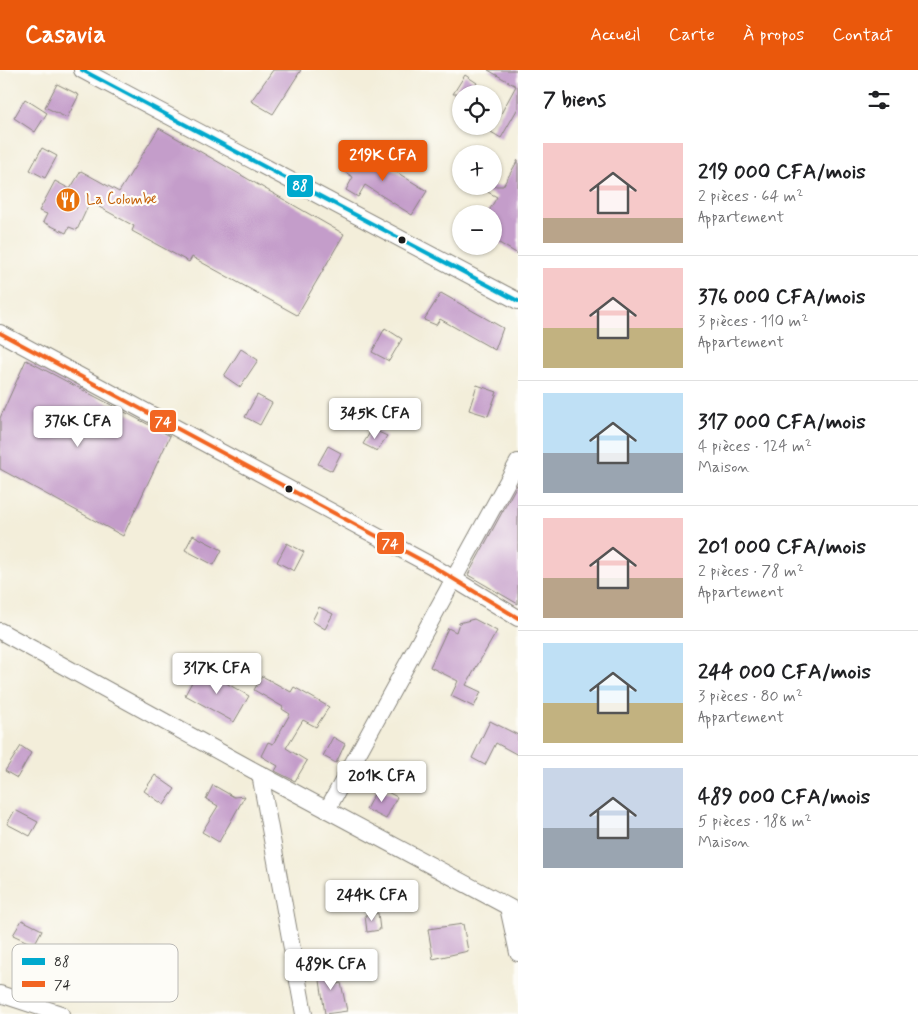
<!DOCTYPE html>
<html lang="fr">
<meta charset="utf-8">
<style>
body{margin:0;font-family:Mynerve,sans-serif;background:#f2f2f2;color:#202124;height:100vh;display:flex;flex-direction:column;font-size:19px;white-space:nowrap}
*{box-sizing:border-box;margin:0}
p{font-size:16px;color:#757577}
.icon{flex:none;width:28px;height:28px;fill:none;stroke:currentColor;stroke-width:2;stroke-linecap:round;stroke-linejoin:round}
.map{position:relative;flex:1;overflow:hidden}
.details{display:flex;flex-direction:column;background:#fff;width:400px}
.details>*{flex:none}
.fabs{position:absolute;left:452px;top:15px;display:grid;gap:10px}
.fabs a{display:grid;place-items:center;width:50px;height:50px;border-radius:50%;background:#fff;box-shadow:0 1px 4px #0004;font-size:25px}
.price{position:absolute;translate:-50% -42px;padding:0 11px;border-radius:5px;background:#fff;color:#222;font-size:16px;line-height:32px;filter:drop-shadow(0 1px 2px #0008)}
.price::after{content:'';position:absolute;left:50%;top:30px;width:15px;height:11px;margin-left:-8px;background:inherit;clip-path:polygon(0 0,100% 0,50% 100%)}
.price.on{background:#ea580c;color:#fff}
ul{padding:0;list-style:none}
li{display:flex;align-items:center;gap:15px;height:125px;padding:0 25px}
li+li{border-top:1px solid #e0e0e0}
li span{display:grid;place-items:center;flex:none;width:140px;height:100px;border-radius:0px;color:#555}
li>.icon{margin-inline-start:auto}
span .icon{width:60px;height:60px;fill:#fffc;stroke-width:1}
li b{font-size:21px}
h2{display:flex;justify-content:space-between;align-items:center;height:60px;padding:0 25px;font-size:21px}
header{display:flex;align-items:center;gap:30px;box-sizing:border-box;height:70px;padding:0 25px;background:#ea580c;color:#fff}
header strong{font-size:24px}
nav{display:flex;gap:28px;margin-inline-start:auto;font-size:18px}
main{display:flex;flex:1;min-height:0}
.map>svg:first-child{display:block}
.building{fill:#c49dca}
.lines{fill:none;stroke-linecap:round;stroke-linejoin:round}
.street-casing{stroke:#88857b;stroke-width:18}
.street{stroke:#fff;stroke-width:16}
.bus-1-casing{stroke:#fdfcf7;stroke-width:8}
.bus-2-casing{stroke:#fdfcf7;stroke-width:8}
.bus-1{stroke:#00a9ce;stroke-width:4}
.bus-2{stroke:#f26522;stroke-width:4}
.bus-dot{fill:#1c1c1c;stroke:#fdfcf7;stroke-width:2}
.labels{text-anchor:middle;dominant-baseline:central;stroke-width:4.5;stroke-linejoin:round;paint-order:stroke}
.food-label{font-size:15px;fill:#c56008;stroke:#fdfcf7;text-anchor:start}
.key{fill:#fdfcf7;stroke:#bab9b5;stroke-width:1}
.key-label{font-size:14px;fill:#1c1c1c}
.line-badge{stroke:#fdfcf7;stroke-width:2}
.badge-label{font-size:14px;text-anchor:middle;font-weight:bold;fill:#fff}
</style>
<header>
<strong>Casavia</strong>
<nav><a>Accueil</a><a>Carte</a><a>À propos</a><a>Contact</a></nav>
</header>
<main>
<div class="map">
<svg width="518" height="944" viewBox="0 0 518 944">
<rect width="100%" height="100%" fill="#fdfcf7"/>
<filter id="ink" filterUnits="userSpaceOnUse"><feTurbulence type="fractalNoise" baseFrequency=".02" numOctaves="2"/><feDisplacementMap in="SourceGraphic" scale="10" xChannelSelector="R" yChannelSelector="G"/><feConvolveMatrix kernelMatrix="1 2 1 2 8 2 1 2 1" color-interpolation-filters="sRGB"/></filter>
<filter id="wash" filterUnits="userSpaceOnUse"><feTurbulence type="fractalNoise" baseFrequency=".0096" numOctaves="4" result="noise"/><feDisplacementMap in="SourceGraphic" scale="20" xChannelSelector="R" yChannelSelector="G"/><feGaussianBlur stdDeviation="1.12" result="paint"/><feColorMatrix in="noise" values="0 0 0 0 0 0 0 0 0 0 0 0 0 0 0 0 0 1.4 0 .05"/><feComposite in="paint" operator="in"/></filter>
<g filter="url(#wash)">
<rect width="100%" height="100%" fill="#f3eeda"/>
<g id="blocks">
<!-- building -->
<g class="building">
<path d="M 273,0 L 301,0 L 273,44 L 251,31 Z"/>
<path d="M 488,0 L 518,0 L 518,38 L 501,68 L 491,62 L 516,16 Z"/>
<path d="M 465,5 L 477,13 L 470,24 L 453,24 Z"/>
<path d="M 57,14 L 79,25 L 67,48 L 45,37 Z"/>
<path d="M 25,29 L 47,43 L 35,62 L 14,48 Z"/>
<path d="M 159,58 L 344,164 L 297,245 L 192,187 L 189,192 L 132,161 L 134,156 L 90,132 L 77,160 L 69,157 L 66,163 L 43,152 L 47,144 L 39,141 L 55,111 L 70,119 L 81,101 L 119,122 Z"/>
<path d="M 42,78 L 57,86 L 45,108 L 30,100 Z"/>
<path d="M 359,79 L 427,121 L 412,145 L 365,115 L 358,127 L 346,120 L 353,107 L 345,102 Z"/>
<path d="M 518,90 L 518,184 L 494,170 L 494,144 L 487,144 L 497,127 L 477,116 L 503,116 Z"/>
<path d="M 441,223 L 503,258 L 495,280 L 440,249 L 436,255 L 424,250 Z"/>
<path d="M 385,258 L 402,269 L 389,291 L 372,282 Z"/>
<path d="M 241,279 L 258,290 L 240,317 L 224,306 Z"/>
<path d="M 26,290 L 170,366 L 123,466 L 0,399 L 0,348 Z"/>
<path d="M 477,315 L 497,322 L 488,346 L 469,340 Z"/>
<path d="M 257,325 L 272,333 L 260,355 L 245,347 Z"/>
<path d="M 372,359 L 387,366 L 377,381 L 363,374 Z"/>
<path d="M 328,376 L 341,383 L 332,401 L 318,394 Z"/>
<path d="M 518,413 L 518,534 L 468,505 Z"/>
<path d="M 193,465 L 222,480 L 214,495 L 185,480 Z"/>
<path d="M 287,473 L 304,482 L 294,501 L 277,492 Z"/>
<path d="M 319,537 L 333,544 L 325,559 L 312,551 Z"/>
<path d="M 474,549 L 497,561 L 466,615 L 481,622 L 474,637 L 451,626 L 458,611 L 430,597 L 448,558 L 456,562 L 459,553 Z"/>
<path d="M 199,599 L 202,601 L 203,600 L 249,626 L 234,652 L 185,625 Z"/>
<path d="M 262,606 L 291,622 L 294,617 L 329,637 L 316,657 L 303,650 L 286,678 L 307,691 L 295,711 L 275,701 L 278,696 L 261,686 L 268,672 L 273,674 L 290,644 L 282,639 L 283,637 L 254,620 Z"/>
<path d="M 490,651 L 518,665 L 518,685 L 496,673 L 485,695 L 472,688 Z"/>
<path d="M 333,667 L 345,674 L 336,693 L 323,686 Z"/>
<path d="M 21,676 L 31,683 L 17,708 L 5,701 Z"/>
<path d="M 155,705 L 175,719 L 164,735 L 144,721 Z"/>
<path d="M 213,715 L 234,727 L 245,726 L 219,772 L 202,762 L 218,736 L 206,729 Z"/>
<path d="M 378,717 L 397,727 L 386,749 L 366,739 Z"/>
<path d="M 15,740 L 38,752 L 30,766 L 7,754 Z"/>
<path d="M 378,843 L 380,860 L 367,862 L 365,845 Z"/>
<path d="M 22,850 L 42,860 L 34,875 L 13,865 Z"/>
<path d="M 463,854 L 468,881 L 433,889 L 428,859 Z"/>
<path d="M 333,895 L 336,914 L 341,913 L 347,941 L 325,944 L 318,897 Z"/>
</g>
</g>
</g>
<g filter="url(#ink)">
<use href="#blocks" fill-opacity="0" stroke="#88857b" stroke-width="1"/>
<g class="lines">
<defs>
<g id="street">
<path d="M 82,0 L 518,231"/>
<path d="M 0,263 L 434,497 L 518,548"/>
<path d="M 0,561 L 260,704 L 518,842"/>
<path d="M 260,704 L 304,944"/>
<path d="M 327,740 L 518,392"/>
<path d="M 508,837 L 518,883"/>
<path d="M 0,924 L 61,944"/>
</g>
</defs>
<!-- street casing -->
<use href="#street" class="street-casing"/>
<!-- street -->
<use href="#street" class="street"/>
<defs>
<path id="bus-1" d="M 82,0 L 518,231"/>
<path id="bus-2" d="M 0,263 L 434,497 L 518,548"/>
</defs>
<!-- bus-1 casing -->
<use href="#bus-1" class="bus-1-casing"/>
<!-- bus-2 casing -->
<use href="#bus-2" class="bus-2-casing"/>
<!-- bus-1 -->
<use href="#bus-1" class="bus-1"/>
<!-- bus-2 -->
<use href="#bus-2" class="bus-2"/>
</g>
</g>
<!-- icons -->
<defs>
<symbol id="restaurant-disc" viewBox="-11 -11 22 22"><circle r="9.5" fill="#e8710a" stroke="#fdfcf7"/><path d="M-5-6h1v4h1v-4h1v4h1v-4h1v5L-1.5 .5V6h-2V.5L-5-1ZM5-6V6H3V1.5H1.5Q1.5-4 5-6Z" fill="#fff"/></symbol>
</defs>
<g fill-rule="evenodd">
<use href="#restaurant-disc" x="54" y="116" width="28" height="28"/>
</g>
<!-- markers -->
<g class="bus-dot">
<circle cx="402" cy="170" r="4.5"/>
<circle cx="289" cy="419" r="4.5"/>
</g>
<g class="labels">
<!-- food labels -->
<g class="food-label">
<text x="86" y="130">La Colombe</text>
</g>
</g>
<!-- legend -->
<rect x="12" y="874" width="166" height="58" rx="8" class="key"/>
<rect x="22" y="888" width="23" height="7" fill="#00a9ce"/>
<rect x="22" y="911" width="23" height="6" fill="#f26522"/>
<g class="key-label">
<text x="54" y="896">88</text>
<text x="54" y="919">74</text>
</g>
<g class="line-badge">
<rect x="286" y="104" width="28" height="24" rx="5" fill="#00a9ce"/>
<rect x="149" y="339" width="28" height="24" rx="5" fill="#f26522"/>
<rect x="376" y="461" width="29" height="24" rx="5" fill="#f26522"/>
</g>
<g class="badge-label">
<text x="300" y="120">88</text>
<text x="163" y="356">74</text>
<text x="390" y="478">74</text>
</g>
</svg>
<div class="fabs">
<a><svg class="icon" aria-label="locate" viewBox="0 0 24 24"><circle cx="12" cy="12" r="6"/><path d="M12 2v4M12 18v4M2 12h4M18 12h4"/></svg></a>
<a>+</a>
<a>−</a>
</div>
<b class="price on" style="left:383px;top:112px">219K CFA</b>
<b class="price" style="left:375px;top:370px">345K CFA</b>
<b class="price" style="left:78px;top:378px">376K CFA</b>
<b class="price" style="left:217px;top:625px">317K CFA</b>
<b class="price" style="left:382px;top:733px">201K CFA</b>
<b class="price" style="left:372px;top:852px">244K CFA</b>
<b class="price" style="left:331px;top:921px">489K CFA</b>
</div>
<section class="details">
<h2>7 biens<svg class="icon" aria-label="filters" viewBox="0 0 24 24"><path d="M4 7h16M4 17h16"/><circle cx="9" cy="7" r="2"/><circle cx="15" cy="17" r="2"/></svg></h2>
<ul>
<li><span style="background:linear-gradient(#f6c9c9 75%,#b9a48a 0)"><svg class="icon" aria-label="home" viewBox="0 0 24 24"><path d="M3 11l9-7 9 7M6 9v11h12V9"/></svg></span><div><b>219 000 CFA/mois</b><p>2 pièces · 64 m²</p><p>Appartement</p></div></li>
<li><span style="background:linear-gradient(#f6c9c9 60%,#c2b280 0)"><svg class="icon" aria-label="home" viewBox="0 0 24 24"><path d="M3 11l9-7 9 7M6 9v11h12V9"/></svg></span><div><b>376 000 CFA/mois</b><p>3 pièces · 110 m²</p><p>Appartement</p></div></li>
<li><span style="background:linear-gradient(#bfe0f5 60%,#9aa5b1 0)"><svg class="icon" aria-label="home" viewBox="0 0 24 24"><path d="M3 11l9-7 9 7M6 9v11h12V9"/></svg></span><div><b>317 000 CFA/mois</b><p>4 pièces · 124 m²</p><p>Maison</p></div></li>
<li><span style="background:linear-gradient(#f6c9c9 60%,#b9a48a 0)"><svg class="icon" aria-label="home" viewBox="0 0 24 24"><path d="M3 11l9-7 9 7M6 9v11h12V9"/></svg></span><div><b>201 000 CFA/mois</b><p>2 pièces · 78 m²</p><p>Appartement</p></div></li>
<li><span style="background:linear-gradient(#bfe0f5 60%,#c2b280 0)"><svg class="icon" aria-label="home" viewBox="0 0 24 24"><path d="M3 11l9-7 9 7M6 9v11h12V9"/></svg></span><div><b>244 000 CFA/mois</b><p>3 pièces · 80 m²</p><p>Appartement</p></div></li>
<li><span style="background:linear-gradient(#c9d6e8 60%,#9aa5b1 0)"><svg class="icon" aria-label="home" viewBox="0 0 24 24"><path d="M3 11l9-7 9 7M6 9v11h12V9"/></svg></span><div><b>489 000 CFA/mois</b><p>5 pièces · 188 m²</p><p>Maison</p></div></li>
</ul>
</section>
</main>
